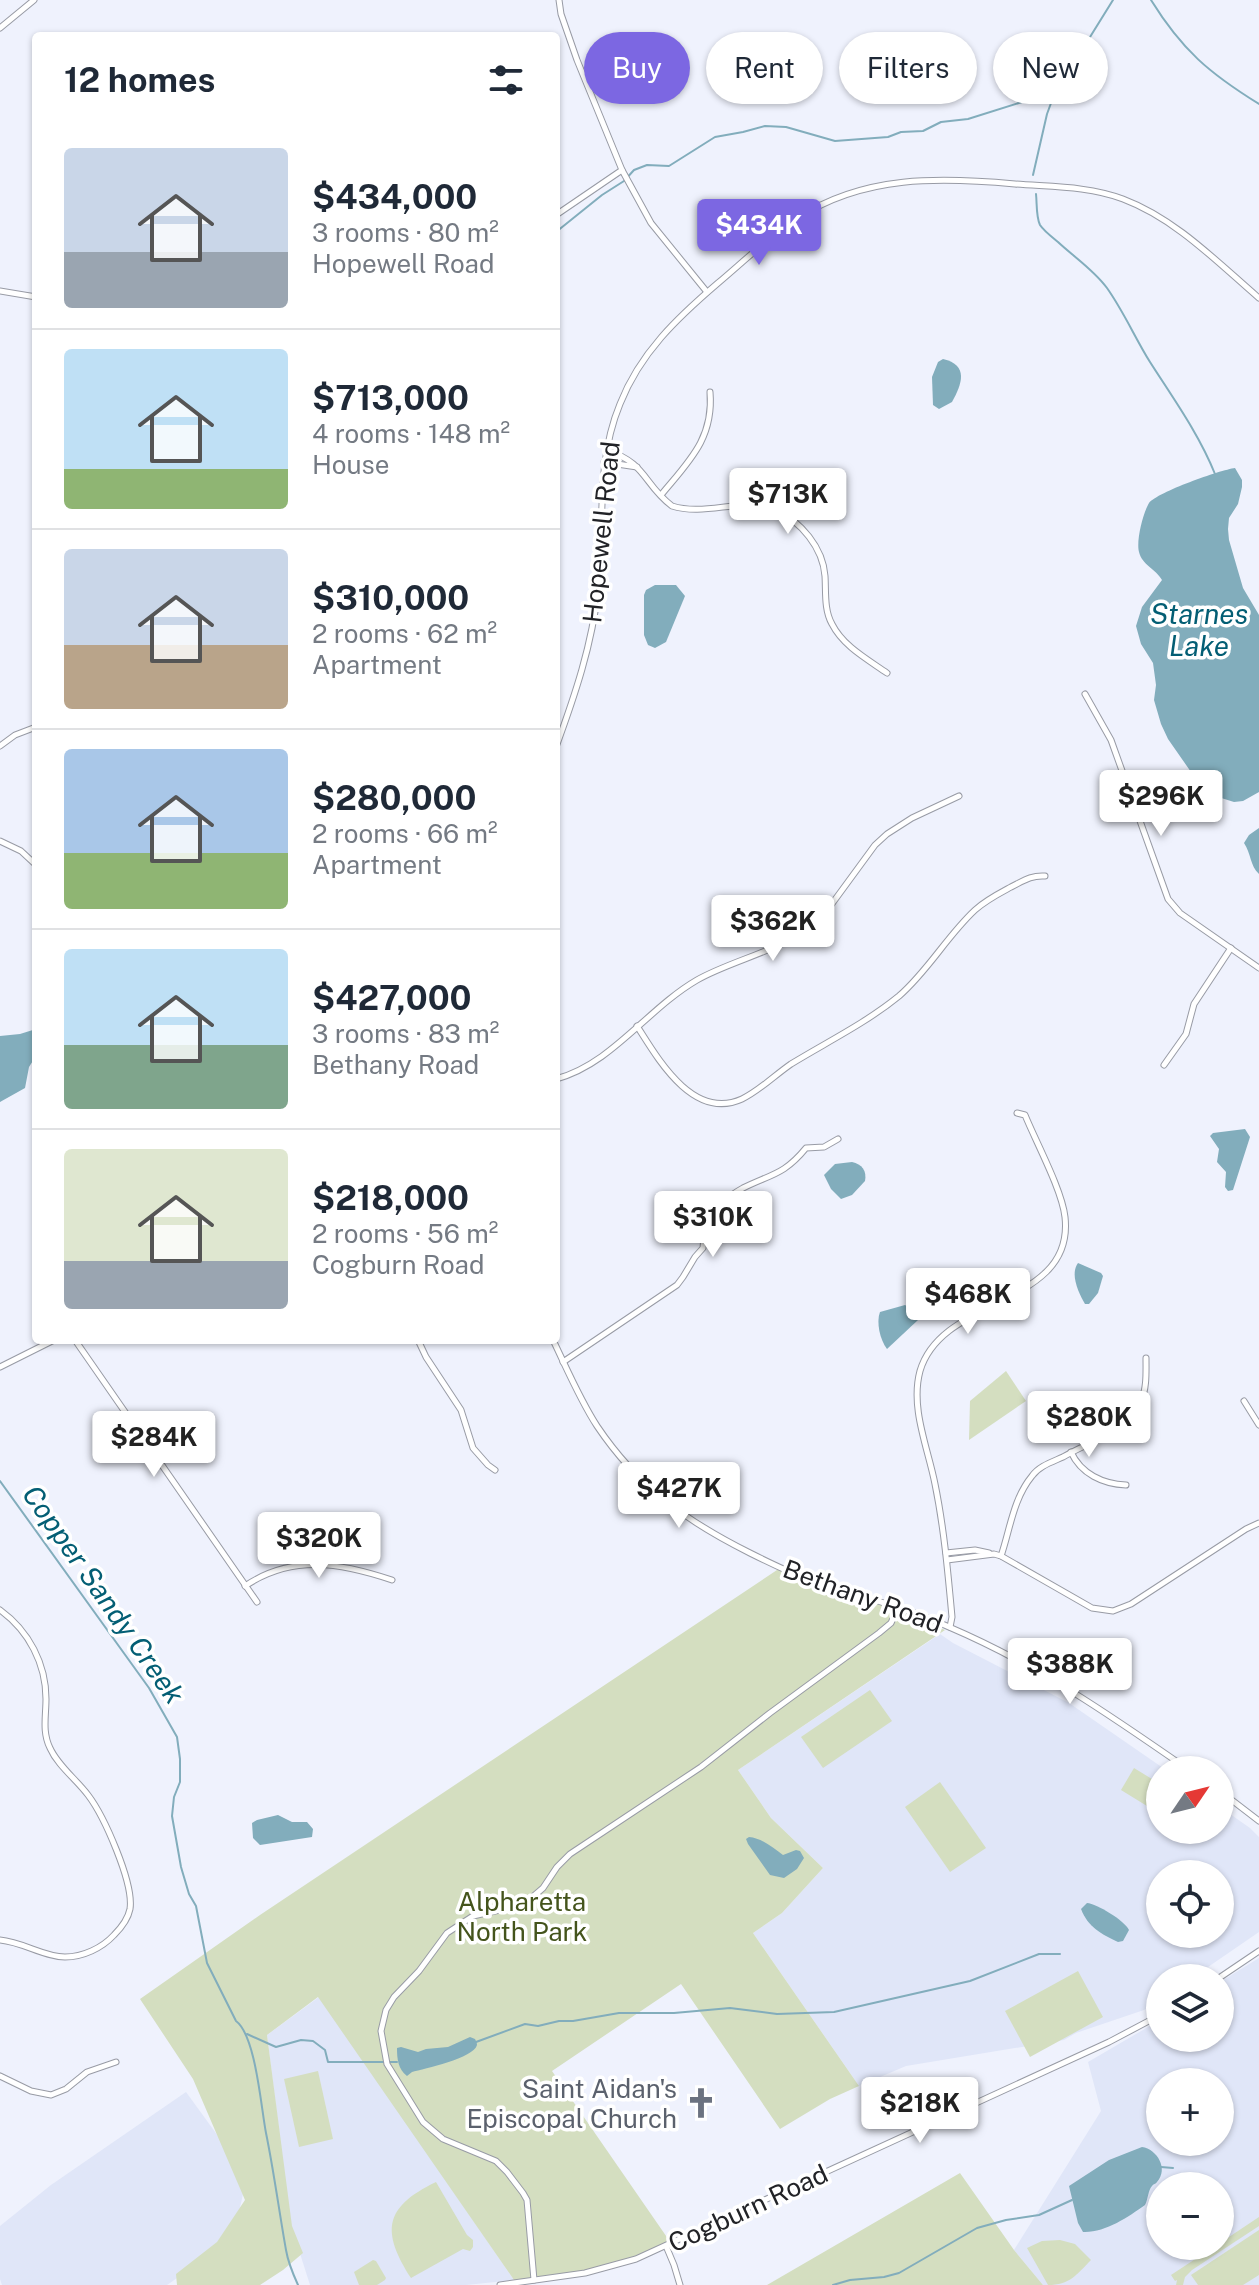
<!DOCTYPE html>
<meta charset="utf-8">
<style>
body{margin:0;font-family:"Public Sans",sans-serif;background:#f2f2f3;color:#1f2937;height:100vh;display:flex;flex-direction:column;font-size:30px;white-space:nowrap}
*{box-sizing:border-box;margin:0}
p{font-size:26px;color:#747a83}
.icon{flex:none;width:44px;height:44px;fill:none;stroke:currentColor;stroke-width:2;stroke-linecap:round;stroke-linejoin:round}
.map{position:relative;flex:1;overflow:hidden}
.panel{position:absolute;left:32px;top:32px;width:528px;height:1312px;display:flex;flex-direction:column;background:#fff;border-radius:8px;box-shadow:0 2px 6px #0004}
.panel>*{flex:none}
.banner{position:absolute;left:584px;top:32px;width:554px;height:72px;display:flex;gap:16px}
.needle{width:52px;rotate:55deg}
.buttons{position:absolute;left:1146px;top:1756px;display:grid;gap:16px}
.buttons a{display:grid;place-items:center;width:88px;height:88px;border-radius:50%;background:#fff;box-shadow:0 2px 6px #0004;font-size:40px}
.price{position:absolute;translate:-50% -68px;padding:0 18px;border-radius:8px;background:#fff;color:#222;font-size:26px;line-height:52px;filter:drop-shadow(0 2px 4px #0008)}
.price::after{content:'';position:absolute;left:50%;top:48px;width:24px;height:18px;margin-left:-12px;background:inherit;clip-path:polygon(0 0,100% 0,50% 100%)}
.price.on{background:#7c67e2;color:#fff}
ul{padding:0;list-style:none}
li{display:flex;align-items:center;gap:24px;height:200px;padding:0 32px}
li+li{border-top:2px solid #e0e1e3}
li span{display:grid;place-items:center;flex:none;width:224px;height:160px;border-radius:8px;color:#555}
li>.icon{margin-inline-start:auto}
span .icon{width:96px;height:96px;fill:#fffc;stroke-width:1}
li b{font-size:34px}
h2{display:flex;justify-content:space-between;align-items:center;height:96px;padding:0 32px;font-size:34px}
.tag{padding:0 28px;border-radius:36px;background:#fff;box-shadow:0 2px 6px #0004;font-size:28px;line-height:72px}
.tag.on{background:#7c67e2;color:#fff}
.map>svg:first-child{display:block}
.built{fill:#e0e6f8;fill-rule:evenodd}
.green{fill:#d4dec0}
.water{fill:#82adbc}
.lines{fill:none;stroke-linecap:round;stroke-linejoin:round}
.stream{stroke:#82adbc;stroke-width:2}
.minor-casing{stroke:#989ba5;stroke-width:7}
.minor{stroke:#fff;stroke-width:5}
.labels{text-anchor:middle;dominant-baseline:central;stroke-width:7;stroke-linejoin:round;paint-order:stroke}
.street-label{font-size:26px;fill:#222327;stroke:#fff}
.park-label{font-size:26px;fill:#44541c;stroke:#fff}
.worship-label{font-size:26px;fill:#5b616d;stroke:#fff;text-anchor:end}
.water-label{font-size:28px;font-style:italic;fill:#035e74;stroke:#fff}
</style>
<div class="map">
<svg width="1259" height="2285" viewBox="0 0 1259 2285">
<rect width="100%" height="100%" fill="#eff2fd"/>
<!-- built -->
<g class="built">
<path d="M 940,1634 L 953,1643 L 1069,1703 L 1166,1770 L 1160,1770 L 1160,1830 L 1220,1830 L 1220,1807 L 1250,1828 L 1259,1837 L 1259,1932 L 1192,1978 L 1160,1978 L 1160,1999 L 1144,2010 L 1076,2033 L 1064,2040 L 906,2066 L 859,2086 L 753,1933 L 782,1913 L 823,1868 L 771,1818 L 738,1770 ZM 1160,1874 L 1220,1874 L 1220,1934 L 1160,1934 Z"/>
<path d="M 1259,1958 L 1259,2285 L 1043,2285 L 1014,2250 L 1101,2111 L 1088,2062 L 1160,2020 L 1160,2038 L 1220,2038 L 1220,1982 ZM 1160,2082 L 1220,2082 L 1220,2142 L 1160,2142 ZM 1160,2186 L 1220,2186 L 1220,2246 L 1160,2246 Z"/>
<path d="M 319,1997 L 377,2080 L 514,2280 L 466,2285 L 310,2285 L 291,2225 L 267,2035 Z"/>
<path d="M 186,2092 L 247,2176 L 233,2239 L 167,2285 L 2,2285 L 0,2279 L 0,2226 L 51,2185 Z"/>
</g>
<!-- green -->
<g class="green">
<path d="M 1006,1371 L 1026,1401 L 969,1440 L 970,1401 Z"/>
<path d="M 780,1568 L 893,1606 L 945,1630 L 738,1770 L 771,1818 L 823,1868 L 782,1913 L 753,1933 L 859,2086 L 830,2099 L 780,2129 L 681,1984 L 552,2071 L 673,2246 L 613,2264 L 556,2278 L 514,2280 L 318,1997 L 267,2035 L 292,2226 L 303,2253 L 283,2270 L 260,2285 L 177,2285 L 176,2274 L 217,2242 L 245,2200 L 193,2079 L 140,1999 L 260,1915 Z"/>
<path d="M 870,1690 L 892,1721 L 823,1768 L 801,1737 Z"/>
<path d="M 1134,1768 L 1160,1784 L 1160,1814 L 1121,1790 Z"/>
<path d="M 940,1782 L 986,1848 L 950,1872 L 905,1807 Z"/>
<path d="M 1078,1971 L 1103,2017 L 1030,2057 L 1005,2011 Z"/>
<path d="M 318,2071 L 333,2139 L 299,2147 L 284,2079 Z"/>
<path d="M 960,2173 L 1014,2250 L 1043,2285 L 767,2285 Z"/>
<path d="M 436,2182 L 467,2235 L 473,2240 L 473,2247 L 470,2251 L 463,2249 L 411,2278 C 381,2231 384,2207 436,2182 Z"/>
<path d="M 1259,2217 L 1259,2226 L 1192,2270 L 1185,2277 L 1183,2285 L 1176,2285 L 1177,2280 L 1175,2281 L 1171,2275 L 1215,2246 L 1220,2246 L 1220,2243 Z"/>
<path d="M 1259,2230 L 1259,2275 L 1243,2285 L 1198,2285 L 1191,2275 Z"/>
<path d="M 1060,2240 L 1075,2244 L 1091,2260 C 1076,2275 1070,2285 1048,2285 L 1027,2248 L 1042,2241 Z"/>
<path d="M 373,2260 L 376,2261 L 386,2278 L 385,2280 L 377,2285 L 359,2285 L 354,2272 Z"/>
</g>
<!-- water -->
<g class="water">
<path d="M 943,359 C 969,365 962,384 952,402 L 939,409 L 933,405 L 932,377 L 938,362 Z"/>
<path d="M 1235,468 L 1242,480 L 1242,487 L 1238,504 L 1229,518 L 1228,529 L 1229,540 L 1243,588 L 1259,615 L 1259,792 L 1243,801 L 1234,802 L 1218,797 L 1203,780 L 1191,772 L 1168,739 L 1161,724 L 1154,700 L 1156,685 L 1153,663 L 1141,644 L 1136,626 L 1142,607 L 1162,580 C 1156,569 1142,565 1139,552 C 1136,541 1143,513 1149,503 C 1158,492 1220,470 1235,468 Z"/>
<path d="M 655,585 L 676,585 L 685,596 L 666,642 L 655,648 L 648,645 L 644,635 L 644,595 L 646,590 Z"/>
<path d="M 1259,828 L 1259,874 C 1250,866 1251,853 1244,843 L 1249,835 Z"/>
<path d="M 36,1029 L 36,1056 L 29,1067 L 25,1088 L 0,1102 L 0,1036 L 20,1034 Z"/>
<path d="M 1245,1129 L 1250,1137 L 1233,1190 L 1228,1191 L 1225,1187 L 1226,1172 L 1217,1162 L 1219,1149 L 1210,1136 L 1213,1133 Z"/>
<path d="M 852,1162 C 862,1164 867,1171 865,1181 L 852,1195 L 841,1199 L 831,1189 L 824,1175 L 835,1164 Z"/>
<path d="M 1078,1263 L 1101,1273 L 1103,1276 L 1098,1293 L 1089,1304 L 1085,1304 C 1078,1292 1070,1274 1078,1263 Z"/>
<path d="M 905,1305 L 913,1310 L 918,1320 L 887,1349 C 880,1340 876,1322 880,1312 Z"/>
<path d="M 278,1815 L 292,1822 L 307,1822 L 313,1829 L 312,1837 L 260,1845 L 253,1838 L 252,1823 L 257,1820 Z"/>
<path d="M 749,1837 C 762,1838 773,1848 783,1855 L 796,1850 L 800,1851 L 804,1858 L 797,1869 L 784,1878 L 770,1875 L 748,1844 L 746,1839 Z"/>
<path d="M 1087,1903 C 1097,1904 1124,1920 1129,1930 L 1123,1941 L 1118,1942 C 1101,1934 1088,1927 1081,1909 Z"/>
<path d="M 470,2037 L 475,2039 C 476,2041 477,2043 477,2045 C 474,2058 424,2069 412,2072 L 407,2076 C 398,2069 397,2059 397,2048 L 401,2047 L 418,2052 L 426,2049 L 448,2047 Z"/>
<path d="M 1142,2147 C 1157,2149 1169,2169 1157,2182 C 1156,2184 1153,2184 1152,2186 C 1148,2190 1148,2200 1145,2205 C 1128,2217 1105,2233 1083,2232 L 1078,2223 L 1069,2186 L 1109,2160 Z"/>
</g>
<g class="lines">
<!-- stream -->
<g class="stream">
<path d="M 1151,0 C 1182,50 1209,73 1259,104"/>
<path d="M 1033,175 L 1047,114 L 1054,95 L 1113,0"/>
<path d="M 1036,194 C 1037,203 1036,217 1040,225 C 1044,231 1052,237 1058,242 C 1074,257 1094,270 1107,288 C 1124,312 1135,338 1150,362 C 1173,398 1199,434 1215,474"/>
<path d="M 556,232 L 602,195 L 624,181 L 634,170 L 647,165 L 669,166 L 715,137 L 743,132 L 765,126 L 786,127 L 835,141 L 888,137 L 901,132 L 923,131 L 941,122 L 968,119 L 1057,91"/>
<path d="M 0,1481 L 149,1688 L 177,1737 L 180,1759 L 180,1782 L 174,1797 L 172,1816 L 181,1867 L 189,1894 L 196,1906 L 207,1963 L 236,2021 C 256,2036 261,2108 266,2133 C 274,2172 279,2211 286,2250 C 288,2262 293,2274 298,2285"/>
<path d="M 247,2034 L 276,2047 L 301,2040 L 313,2041 L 325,2050 L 328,2062 L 397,2062"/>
<path d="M 476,2042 L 525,2024 L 538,2026 L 559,2021 L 573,2021 L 619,2013 L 674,2013 L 730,2008 L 777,2014 L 834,2012 L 970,1981 L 1039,1954 L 1060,1954"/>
<path d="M 1161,2167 L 1173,2168"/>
<path d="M 833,2285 L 850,2280 L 884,2277 L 899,2273 L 977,2228 L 1006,2220 L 1039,2215 L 1072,2200"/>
</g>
<defs>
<g id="minor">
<path d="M 559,0 L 561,14 L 577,60 L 622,170 L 651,223 L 707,292"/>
<path d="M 0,28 L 34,0"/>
<path d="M 556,215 L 622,170"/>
<path d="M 0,291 L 36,297"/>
<path d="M 606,450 C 647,463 643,484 672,506 C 707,517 743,496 775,510 C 801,521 823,548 825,576 C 826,592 824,610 832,624 C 843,646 867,659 887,673"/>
<path d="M 604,462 L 637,467"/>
<path d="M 661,495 C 688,462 714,439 710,392"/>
<path d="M 1085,694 L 1111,740 L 1168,899 L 1180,913 L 1259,968"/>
<path d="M 0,746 L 15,735 L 36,727"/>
<path d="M 556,747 C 575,695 592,645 598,590 C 605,527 595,464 620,404 C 640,353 677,318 718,283 C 744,261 769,237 798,218 C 864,175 940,177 1015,184 C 1051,187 1088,186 1123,199 C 1176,219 1217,262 1259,298"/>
<path d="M 0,841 L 21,851 L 36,865"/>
<path d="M 637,1026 C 658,1059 693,1121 742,1099 C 759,1091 775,1075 791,1064 C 827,1042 866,1023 899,996 C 928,971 947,936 975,910 C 986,900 998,894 1011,887 C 1023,881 1031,875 1045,876"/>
<path d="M 1164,1065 L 1186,1034 L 1194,1004 L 1231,948"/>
<path d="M 556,1079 C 612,1064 647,1009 697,980 C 733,959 796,947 823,916 L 875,845 L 887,834 L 912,818 L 959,796"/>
<path d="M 75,1340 L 257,1602"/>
<path d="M 418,1340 L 426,1357 L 461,1410 L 473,1448 L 488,1465 L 495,1470"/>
<path d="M 553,1340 C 567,1369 580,1400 597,1426 C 638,1487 686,1521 750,1553 C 768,1562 786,1571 805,1578 C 853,1595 903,1606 949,1627 C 1038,1665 1110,1715 1189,1770"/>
<path d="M 563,1362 L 677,1285 L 683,1277 L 695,1257 L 703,1248 L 706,1214 C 718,1205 730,1195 743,1188 C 771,1174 784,1175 806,1148 L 824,1147 L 838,1139"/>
<path d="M 0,1367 L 54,1340"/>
<path d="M 1244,1401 L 1259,1425"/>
<path d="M 1071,1452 C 1081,1474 1103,1484 1126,1485"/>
<path d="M 946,1553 L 975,1550 L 989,1553"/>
<path d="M 1001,1556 C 1010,1530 1013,1499 1032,1476 C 1039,1466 1052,1462 1063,1457 C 1088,1442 1129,1431 1141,1401 C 1147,1388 1146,1372 1146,1358"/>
<path d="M 947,1560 L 994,1554 L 1001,1556 L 1092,1608 L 1113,1611 L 1131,1604 L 1246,1529 L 1259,1523"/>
<path d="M 245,1586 C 293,1554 341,1563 392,1580"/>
<path d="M 0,1610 C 29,1631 46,1664 46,1699 C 46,1716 42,1732 50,1748 C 58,1766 76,1779 88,1795 C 104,1816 134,1883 130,1909 C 128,1919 121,1928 114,1935 C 102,1948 83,1957 65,1957 C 44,1957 23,1942 0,1940"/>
<path d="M 950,1627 L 952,1617 C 948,1573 944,1528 935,1484 C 928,1448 910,1408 920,1371 C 942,1295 1075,1307 1065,1217 C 1062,1190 1036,1142 1025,1115 L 1017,1113"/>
<path d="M 1220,1791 L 1259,1821"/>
<path d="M 1219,1978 L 1259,1951"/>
<path d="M 0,2076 L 31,2091 L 51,2095 L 66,2089 L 87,2072 L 116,2062"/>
<path d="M 666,2246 L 674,2265 L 680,2285"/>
<path d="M 534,2280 L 527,2200 L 523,2193 L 507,2172 L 496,2161 L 443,2139 L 423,2122 L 387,2064 L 381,2031 L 386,2010 L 394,1997 L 419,1971 L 447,1933 L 473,1916 L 513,1907 L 529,1900 L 543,1888 L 557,1867 L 570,1854 L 701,1767 L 770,1713 L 879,1633 L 891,1623 L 898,1607"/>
<path d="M 500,2285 L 585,2273 L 636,2259 L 1109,2042 L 1160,2015"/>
</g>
</defs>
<!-- minor casing -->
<use href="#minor" class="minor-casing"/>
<!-- minor -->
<use href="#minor" class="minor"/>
</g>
<!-- icons -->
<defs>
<symbol id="church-bare" viewBox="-9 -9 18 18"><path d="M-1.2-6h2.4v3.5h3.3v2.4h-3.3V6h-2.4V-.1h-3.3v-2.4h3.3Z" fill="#6b7280" stroke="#fff" stroke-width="2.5" paint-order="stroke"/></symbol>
</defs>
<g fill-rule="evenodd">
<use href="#church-bare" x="679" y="2081" width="44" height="44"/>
</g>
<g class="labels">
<!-- street labels -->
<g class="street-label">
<text transform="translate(601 532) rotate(-84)">Hopewell Road</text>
<text transform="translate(863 1596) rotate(20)">Bethany Road</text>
<text transform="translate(748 2208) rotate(-25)">Cogburn Road</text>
</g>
<!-- park labels -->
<g class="park-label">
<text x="522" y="1901">Alpharetta<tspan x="522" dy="30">North Park</tspan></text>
</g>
<!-- worship labels -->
<g class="worship-label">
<text x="677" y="2088">Saint Aidan's<tspan x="677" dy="30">Episcopal Church</tspan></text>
</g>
<!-- water labels -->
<g class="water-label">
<text x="1199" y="613">Starnes<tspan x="1199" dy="32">Lake</tspan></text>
<text transform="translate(104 1594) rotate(55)">Copper Sandy Creek</text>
</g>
</g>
</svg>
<div class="buttons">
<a><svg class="needle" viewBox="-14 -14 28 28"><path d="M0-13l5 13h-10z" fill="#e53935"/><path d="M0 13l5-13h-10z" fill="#747a83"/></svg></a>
<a><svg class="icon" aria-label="locate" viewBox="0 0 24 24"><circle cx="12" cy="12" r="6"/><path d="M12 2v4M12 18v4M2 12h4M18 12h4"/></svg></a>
<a><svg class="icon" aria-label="layers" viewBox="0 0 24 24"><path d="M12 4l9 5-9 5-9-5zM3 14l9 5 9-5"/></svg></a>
<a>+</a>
<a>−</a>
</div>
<b class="price on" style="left:759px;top:267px">$434K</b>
<b class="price" style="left:788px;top:536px">$713K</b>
<b class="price" style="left:1161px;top:838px">$296K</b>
<b class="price" style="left:773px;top:963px">$362K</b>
<b class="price" style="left:713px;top:1259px">$310K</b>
<b class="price" style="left:968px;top:1336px">$468K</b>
<b class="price" style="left:1089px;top:1459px">$280K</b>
<b class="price" style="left:154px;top:1479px">$284K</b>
<b class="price" style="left:679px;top:1530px">$427K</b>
<b class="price" style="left:319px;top:1580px">$320K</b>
<b class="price" style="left:1070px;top:1706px">$388K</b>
<b class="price" style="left:920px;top:2145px">$218K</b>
<div class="banner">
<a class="tag on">Buy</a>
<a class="tag">Rent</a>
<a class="tag">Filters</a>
<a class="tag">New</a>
</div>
<section class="panel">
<h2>12 homes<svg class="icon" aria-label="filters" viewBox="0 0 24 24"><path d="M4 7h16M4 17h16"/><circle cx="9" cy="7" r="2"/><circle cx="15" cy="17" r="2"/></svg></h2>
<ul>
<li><span style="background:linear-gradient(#c9d6e8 65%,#9aa5b1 0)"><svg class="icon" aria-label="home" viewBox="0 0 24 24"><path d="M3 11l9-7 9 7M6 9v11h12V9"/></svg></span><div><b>$434,000</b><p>3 rooms · 80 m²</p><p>Hopewell Road</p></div></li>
<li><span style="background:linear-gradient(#bfe0f5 75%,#8fb573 0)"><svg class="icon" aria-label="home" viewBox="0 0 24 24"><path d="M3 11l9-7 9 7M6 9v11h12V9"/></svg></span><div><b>$713,000</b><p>4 rooms · 148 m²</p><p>House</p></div></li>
<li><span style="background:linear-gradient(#c9d6e8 60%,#b9a48a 0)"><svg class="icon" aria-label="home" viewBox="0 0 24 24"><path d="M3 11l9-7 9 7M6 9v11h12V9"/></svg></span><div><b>$310,000</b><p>2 rooms · 62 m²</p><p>Apartment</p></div></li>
<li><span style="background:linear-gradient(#a9c7e8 65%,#8fb573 0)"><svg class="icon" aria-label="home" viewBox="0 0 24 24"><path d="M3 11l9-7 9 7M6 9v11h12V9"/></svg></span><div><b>$280,000</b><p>2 rooms · 66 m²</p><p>Apartment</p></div></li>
<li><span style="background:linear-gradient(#bfe0f5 60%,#7fa58c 0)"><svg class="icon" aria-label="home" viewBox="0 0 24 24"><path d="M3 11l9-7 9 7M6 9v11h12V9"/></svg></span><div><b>$427,000</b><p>3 rooms · 83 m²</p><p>Bethany Road</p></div></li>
<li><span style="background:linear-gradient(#dfe7d0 70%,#9aa5b1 0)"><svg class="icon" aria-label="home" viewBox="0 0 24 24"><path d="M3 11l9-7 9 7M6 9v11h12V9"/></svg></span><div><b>$218,000</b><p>2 rooms · 56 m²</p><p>Cogburn Road</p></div></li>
</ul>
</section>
</div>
